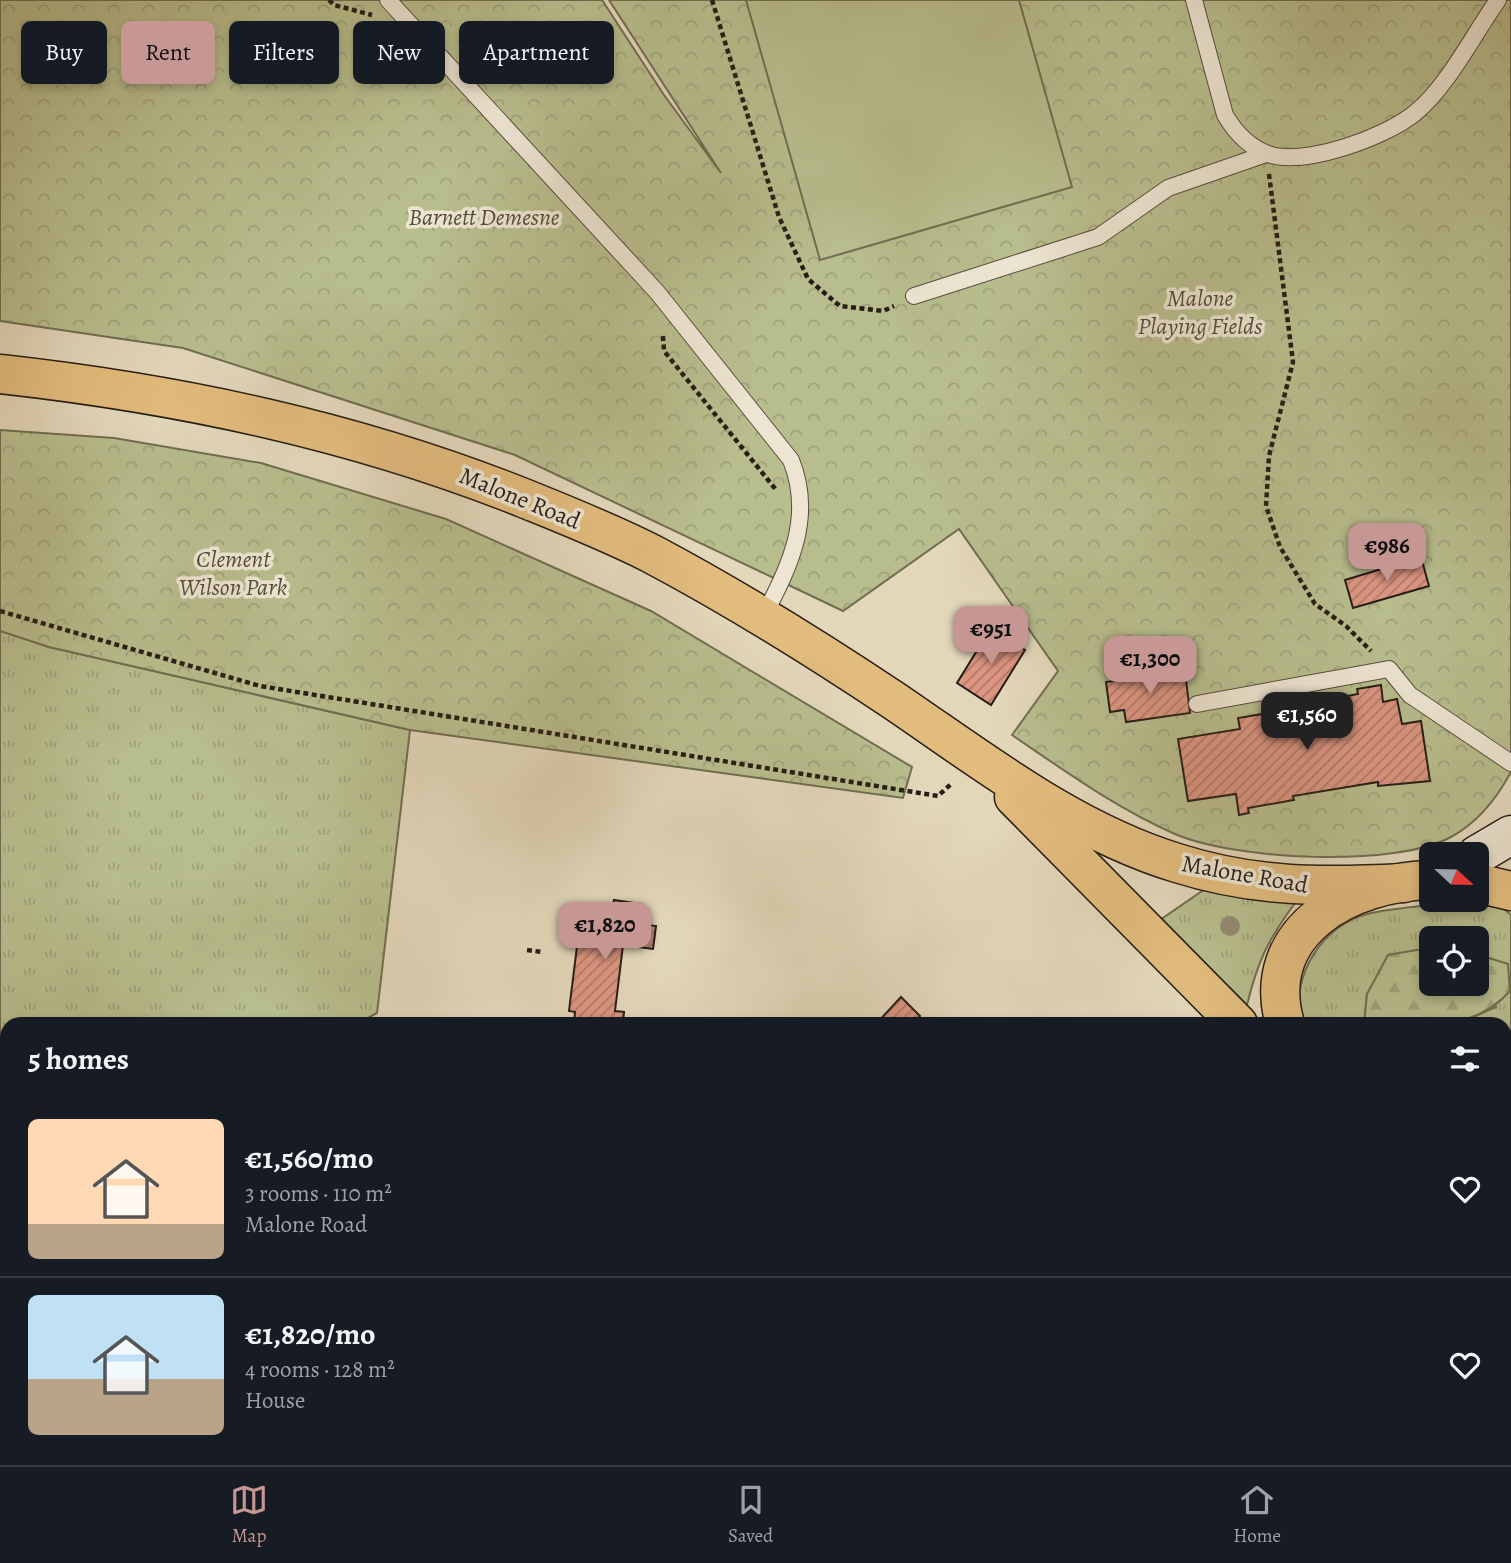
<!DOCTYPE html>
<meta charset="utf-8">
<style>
body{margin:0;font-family:Alegreya,serif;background:#20242c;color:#f1f3f6;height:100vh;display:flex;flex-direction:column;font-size:26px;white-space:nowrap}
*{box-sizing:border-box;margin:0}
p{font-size:23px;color:#9ea1a6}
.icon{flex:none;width:38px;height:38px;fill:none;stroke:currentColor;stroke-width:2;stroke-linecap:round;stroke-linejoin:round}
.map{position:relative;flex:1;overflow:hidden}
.details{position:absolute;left:0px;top:1017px;width:1512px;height:450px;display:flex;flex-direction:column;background:#171b24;border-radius:21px 21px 0 0;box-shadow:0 4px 10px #0003}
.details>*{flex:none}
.guide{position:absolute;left:21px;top:21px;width:700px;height:63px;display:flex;gap:14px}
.needle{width:46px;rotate:112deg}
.tools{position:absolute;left:1419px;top:842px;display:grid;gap:14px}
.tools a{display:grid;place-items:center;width:70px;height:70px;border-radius:10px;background:#171b24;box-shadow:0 4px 10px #0003;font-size:35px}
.price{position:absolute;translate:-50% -60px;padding:0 16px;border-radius:14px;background:#c59692;color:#111;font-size:23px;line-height:46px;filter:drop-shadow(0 2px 4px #0008)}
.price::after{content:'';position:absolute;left:50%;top:42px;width:21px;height:16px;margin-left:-10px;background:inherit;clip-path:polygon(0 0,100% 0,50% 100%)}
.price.on{background:#222;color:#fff}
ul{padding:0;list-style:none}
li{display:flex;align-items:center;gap:21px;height:175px;padding:0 28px}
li+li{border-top:2px solid #363941}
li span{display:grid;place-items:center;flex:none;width:196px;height:140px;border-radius:10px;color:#555}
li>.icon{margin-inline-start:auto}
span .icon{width:84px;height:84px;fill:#fffc;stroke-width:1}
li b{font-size:30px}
h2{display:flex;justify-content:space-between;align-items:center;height:84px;padding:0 28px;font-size:30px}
.pill{padding:0 24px;border-radius:10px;background:#171b24;box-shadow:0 4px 10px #0003;font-size:24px;line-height:63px}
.pill.on{background:#c59692;color:#111}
.tabs{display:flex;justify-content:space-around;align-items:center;height:98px;border-top:2px solid #363941;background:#171b24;font-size:19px;color:#9ea1a6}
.tabs a{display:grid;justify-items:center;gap:4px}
.tabs .on{color:#c59692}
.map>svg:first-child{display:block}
.grass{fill:url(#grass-tufts);stroke:#706d51;stroke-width:2}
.forest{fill:url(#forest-firs);stroke:#706d51;stroke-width:2}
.park{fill:url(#park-crowns);stroke:#706d51;stroke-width:2}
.pitch{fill:#b8bd8d;stroke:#706d51;stroke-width:2}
.building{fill:url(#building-hatch);stroke:#271d15;stroke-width:2}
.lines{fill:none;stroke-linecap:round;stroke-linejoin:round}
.service-casing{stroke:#564c3e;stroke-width:18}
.secondary-casing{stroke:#271d15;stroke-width:41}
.trunk-casing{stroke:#271d15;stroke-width:41}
.path{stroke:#271d15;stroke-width:4.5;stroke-dasharray:5 3.5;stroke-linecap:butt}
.service{stroke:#ede5d2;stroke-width:16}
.secondary{stroke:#ede5d2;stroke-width:38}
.trunk{stroke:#e2bc7d;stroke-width:38}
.tree{fill:#938b73}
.labels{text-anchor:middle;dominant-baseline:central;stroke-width:7;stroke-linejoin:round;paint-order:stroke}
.park-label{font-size:24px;font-style:italic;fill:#524d39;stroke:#ede5d2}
.street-label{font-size:24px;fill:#271d15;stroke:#ede5d2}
</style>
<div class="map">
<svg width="1511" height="1465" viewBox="0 0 1511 1465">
<defs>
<pattern id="grass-tufts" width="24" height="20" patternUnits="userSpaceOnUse" patternTransform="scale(1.75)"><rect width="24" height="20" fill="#b8bd8d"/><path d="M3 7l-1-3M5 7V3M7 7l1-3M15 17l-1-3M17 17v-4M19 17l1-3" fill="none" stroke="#9ea279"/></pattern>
<pattern id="forest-firs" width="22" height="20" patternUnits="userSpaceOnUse" patternTransform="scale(1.75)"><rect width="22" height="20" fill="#b8bd8d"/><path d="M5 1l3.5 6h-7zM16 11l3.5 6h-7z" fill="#9ea279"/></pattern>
<pattern id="park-crowns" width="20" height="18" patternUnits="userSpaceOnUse" patternTransform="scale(1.75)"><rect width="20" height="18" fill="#b8bd8d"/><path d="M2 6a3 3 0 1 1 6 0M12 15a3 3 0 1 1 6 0" fill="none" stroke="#9ea279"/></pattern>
<pattern id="building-hatch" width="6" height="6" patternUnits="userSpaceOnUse" patternTransform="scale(1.75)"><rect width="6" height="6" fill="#dc9581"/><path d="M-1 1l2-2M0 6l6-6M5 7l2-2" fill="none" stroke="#b27968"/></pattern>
</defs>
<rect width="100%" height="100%" fill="#e3d7ba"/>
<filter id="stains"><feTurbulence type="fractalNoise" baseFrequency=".00286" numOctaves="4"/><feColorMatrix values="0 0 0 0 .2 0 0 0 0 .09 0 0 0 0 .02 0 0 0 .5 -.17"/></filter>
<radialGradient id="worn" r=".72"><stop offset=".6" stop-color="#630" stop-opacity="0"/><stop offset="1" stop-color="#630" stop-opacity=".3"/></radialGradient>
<!-- grass -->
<g class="grass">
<path d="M 0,630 L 49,647 L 410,730 L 377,1013 L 357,1024 L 7,1024 L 7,1101 L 0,1099 Z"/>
<path d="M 1205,889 L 1295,903 C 1268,940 1258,960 1247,1005 L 1160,920 Z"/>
<path d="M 1472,901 L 1504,909 L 1511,915 L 1511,1086 L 1505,1085 L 1505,1024 L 1458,1024 L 1496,1007 L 1483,956 L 1477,958 L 1477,938 L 1432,938 L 1431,955 L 1422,949 L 1367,994 L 1364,1024 L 1300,1024 C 1291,975 1321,925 1371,913 C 1403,906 1439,905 1472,901 Z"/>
</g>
<!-- forest -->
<g class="forest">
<path d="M 1422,949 L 1431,955 L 1432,984 L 1477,984 L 1477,958 L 1483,956 L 1508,964 L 1510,991 C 1471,1035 1417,1024 1364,1024 L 1367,994 L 1388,955 Z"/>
<path d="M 1505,1085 L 1511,1086 L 1511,1171 L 1505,1172 Z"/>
</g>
<!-- park -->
<g class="park">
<path d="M 0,0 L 602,0 L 664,95 L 721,173 L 609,0 L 1511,0 L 1511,772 C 1497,798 1479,822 1451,837 C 1393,868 1236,860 1175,834 C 1116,808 1065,771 1012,735 L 1058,671 L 959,529 L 843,611 L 515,455 L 183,348 L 0,321 Z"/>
<path d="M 0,430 L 114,438 L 261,463 L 446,519 L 651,611 L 912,767 L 903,798 L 410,730 L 49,647 L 0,631 Z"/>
<path d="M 0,1116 L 7,1117 L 7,1460 L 915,1460 L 910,1465 L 0,1465 Z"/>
</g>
<!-- pitch -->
<path class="pitch" d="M 746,0 L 1019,0 L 1072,187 L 820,260 Z"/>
<!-- building -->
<g class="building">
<path d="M 1421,557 L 1429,586 L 1353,608 L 1345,580 Z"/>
<path d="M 991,628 L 1025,650 L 991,705 L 957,683 Z"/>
<path d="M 1185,671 L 1190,713 L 1126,722 L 1124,710 L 1110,712 L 1106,682 Z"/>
<path d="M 1381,685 L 1383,702 L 1397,699 L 1402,724 L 1421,721 L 1430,781 L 1378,786 L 1378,782 L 1293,796 L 1294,800 L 1248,808 L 1249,813 L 1239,815 L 1236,794 L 1188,801 L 1178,739 L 1240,729 L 1238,718 L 1347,700 L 1347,696 L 1358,694 L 1357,689 Z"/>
<path d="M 614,900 L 642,904 L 640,924 L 656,926 L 653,949 L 623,945 L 615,1011 L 624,1012 L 623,1024 L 574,1024 L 575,1012 L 569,1011 L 581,914 L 612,918 Z"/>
<path d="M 901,997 L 920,1016 L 912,1024 L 876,1024 Z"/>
</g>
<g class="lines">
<defs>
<g id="service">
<path d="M 388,0 L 657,292 L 791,460 C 814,517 790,566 763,617"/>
<path d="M 1194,0 L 1225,115 C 1235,132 1249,147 1268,154 C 1304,167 1386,137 1415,113 C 1448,86 1473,35 1498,0"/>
<path d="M 914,296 L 1098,237 L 1168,188 L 1266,154"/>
<path d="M 1197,704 L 1389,669 L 1410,695 L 1511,763"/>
<path d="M 1505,1294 L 1511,1299"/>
</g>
<path id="secondary" d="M 1477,855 L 1511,835"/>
<g id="trunk">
<path d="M 0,374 C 181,394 356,431 526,499 C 568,516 611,533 652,554 C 735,598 815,648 893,700 C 983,761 1072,831 1177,863 C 1256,888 1323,887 1404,883"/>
<path d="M 1014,797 L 1238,1024"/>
<path d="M 1477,883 L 1511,891"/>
<path d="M 1285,1024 C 1258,930 1351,881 1432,880"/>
<path d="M 1505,1210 L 1511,1209"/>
<path d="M 1505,1239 L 1511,1244"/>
</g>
</defs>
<!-- service casing -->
<use href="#service" class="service-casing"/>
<!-- secondary casing -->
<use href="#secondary" class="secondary-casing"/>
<!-- trunk casing -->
<use href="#trunk" class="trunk-casing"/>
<!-- path -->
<g class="path">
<path d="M 329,0 L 334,5 L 372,15"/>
<path d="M 712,0 L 779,217 L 808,279 L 840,306 L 883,311 L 894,306"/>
<path d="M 1269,174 L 1293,362 L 1269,456 L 1266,506 L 1280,547 L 1315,604 L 1346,626 L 1371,651"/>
<path d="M 663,336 L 664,351 L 777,491"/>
<path d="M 0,611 L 260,686 L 938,796 L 951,784"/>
<path d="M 527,950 L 542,952"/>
</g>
<!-- service -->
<use href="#service" class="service"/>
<!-- secondary -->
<use href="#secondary" class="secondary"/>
<!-- trunk -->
<use href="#trunk" class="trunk"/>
</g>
<!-- trees -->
<circle class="tree" cx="1230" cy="926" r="10"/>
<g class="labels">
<!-- park labels -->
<g class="park-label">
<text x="484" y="217">Barnett Demesne</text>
<text x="1200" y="298">Malone<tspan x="1200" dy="28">Playing Fields</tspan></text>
<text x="233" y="559">Clement<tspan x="233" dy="28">Wilson Park</tspan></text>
</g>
<!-- street labels -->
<g class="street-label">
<text transform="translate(520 498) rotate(22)">Malone Road</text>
<text transform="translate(1245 874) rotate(10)">Malone Road</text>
</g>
</g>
<rect width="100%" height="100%" filter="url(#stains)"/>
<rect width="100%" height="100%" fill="url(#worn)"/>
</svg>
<div class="tools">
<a><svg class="needle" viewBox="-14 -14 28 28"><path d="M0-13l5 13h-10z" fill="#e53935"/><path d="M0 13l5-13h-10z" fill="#9ea1a6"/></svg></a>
<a><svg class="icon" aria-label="locate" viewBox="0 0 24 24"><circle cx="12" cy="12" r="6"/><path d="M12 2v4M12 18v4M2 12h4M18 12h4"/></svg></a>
</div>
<b class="price" style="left:1387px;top:583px">€986</b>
<b class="price" style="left:991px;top:666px">€951</b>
<b class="price" style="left:1150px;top:696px">€1,300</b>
<b class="price on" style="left:1307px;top:752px">€1,560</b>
<b class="price" style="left:605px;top:962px">€1,820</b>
<div class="guide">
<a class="pill">Buy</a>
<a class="pill on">Rent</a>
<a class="pill">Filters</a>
<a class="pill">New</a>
<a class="pill">Apartment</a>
</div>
<section class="details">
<h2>5 homes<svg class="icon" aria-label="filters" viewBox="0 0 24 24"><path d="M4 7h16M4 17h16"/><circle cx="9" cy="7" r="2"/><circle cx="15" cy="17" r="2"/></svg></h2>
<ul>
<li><span style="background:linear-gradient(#ffd9b3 75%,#b9a48a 0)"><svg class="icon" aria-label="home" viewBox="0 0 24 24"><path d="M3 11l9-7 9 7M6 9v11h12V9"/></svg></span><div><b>€1,560/mo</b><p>3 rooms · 110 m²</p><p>Malone Road</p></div><svg class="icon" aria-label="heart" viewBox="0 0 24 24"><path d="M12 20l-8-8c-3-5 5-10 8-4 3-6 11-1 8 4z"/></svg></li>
<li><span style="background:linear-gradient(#bfe0f5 60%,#b9a48a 0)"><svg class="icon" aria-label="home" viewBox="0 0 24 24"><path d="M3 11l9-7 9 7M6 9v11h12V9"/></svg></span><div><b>€1,820/mo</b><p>4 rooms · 128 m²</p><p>House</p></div><svg class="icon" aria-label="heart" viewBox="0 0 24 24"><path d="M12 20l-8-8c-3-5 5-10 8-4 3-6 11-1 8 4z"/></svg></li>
</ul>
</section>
</div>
<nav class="tabs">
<a class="on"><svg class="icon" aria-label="map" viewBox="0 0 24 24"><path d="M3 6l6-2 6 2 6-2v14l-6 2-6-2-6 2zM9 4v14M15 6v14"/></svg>Map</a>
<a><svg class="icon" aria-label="saved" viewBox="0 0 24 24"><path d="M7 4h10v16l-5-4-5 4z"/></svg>Saved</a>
<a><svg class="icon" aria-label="home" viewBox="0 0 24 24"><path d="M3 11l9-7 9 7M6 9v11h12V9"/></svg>Home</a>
</nav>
